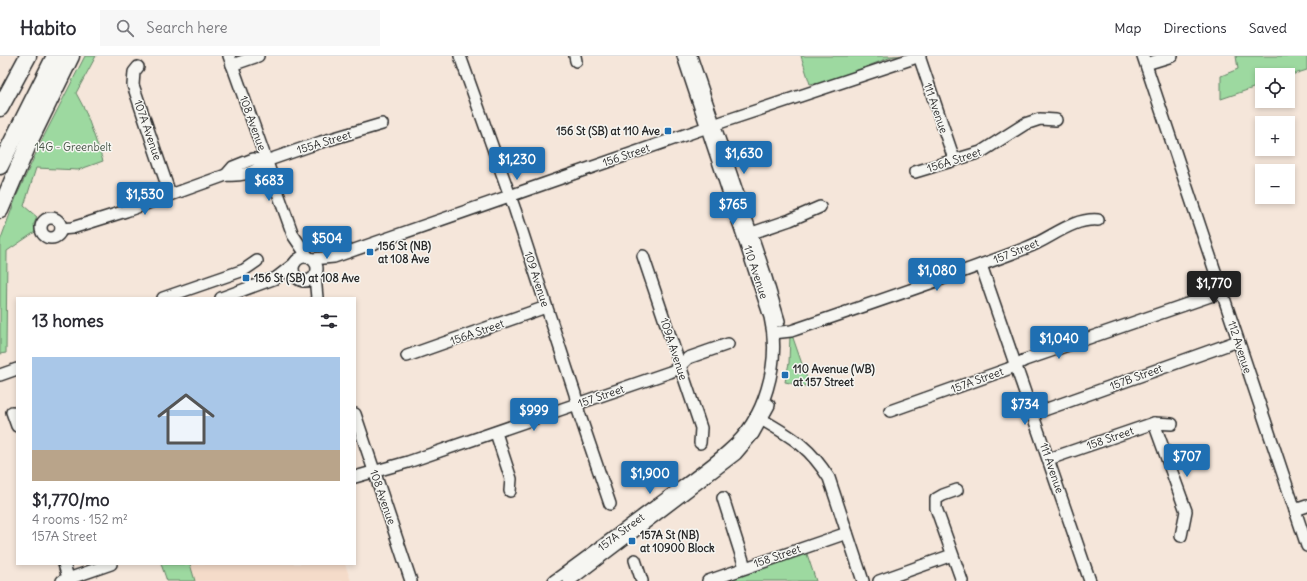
<!DOCTYPE html>
<meta charset="utf-8">
<style>
body{margin:0;font-family:Delius,sans-serif;background:#f7f7f7;color:#2b2b33;height:100vh;display:flex;flex-direction:column;font-size:15px;white-space:nowrap}
*{box-sizing:border-box;margin:0}
p{font-size:13px;color:#7c7c81}
.icon{flex:none;width:22px;height:22px;fill:none;stroke:currentColor;stroke-width:2;stroke-linecap:round;stroke-linejoin:round}
.map{position:relative;flex:1;overflow:hidden}
.details{position:absolute;left:16px;top:241px;width:340px;height:268px;display:flex;flex-direction:column;background:#fff;border-radius:0px;box-shadow:0 2px 6px #0003}
.details>*{flex:none}
.fabs{position:absolute;left:1255px;top:12px;display:grid;gap:8px}
.fabs a{display:grid;place-items:center;width:40px;height:40px;border-radius:0px;background:#fff;box-shadow:0 2px 6px #0003;font-size:20px}
.price{position:absolute;translate:-50% -34px;padding:0 9px;border-radius:4px;background:#1f6fb2;color:#fff;font-size:13px;line-height:26px;filter:drop-shadow(0 1px 2px #0008)}
.price::after{content:'';position:absolute;left:50%;top:24px;width:12px;height:9px;margin-left:-6px;background:inherit;clip-path:polygon(0 0,100% 0,50% 100%)}
.price.current{background:#222;color:#fff}
ul{padding:0;list-style:none}
li{display:grid;align-content:center;gap:8px;height:212px;padding:0 16px}
li+li{border-top:1px solid #e1e1e2}
li span{display:grid;place-items:center;height:124px;border-radius:0px;color:#555}
li>.icon{margin-inline-start:auto}
span .icon{width:72px;height:72px;fill:#fffc;stroke-width:1}
li b{font-size:17px}
h2{display:flex;justify-content:space-between;align-items:center;height:48px;padding:0 16px;font-size:17px}
header{display:flex;align-items:center;gap:24px;box-sizing:border-box;height:56px;padding:0 20px;background:#fff;border-bottom:1px solid #e1e1e2}
header strong{font-size:19px}
nav{display:flex;gap:22px;margin-inline-start:auto;font-size:14px}
.search{width:280px;height:36px;background:#f7f7f7;display:flex;align-items:center;gap:10px;box-sizing:border-box;padding:0 14px;border-radius:0px;color:#7c7c81;font-size:15px}
.map>svg:first-child{display:block}
.built{fill:#f4dbc9}
.green{fill:#9dd9a0;stroke:#648266}
.lines{fill:none;stroke-linecap:round;stroke-linejoin:round}
.minor-casing{stroke:#2b2b2b;stroke-width:14}
.highway-casing{stroke:#2b2b2b;stroke-width:19}
.minor{stroke:#f6f6f2;stroke-width:11}
.highway{stroke:#f6f6f2;stroke-width:16}
.poi-dot{fill:#1f6fb2;stroke:#f6f6f2;stroke-width:1.5}
.labels{text-anchor:middle;dominant-baseline:central;stroke-width:3;stroke-linejoin:round;paint-order:stroke}
.street-label{font-size:11px;fill:#2b2b2b;stroke:#f6f6f2}
.poi-label{font-size:11px;font-weight:bold;fill:#2b2b2b;stroke:#f6f6f2;text-anchor:start}
.park-label{font-size:11px;fill:#485648;stroke:#f6f6f2}
</style>
<header>
<strong>Habito</strong>
<div class="search"><svg class="icon" aria-label="search" viewBox="0 0 24 24"><circle cx="10" cy="10" r="6"/><path d="M15 15l6 6"/></svg>Search here</div>
<nav><a>Map</a><a>Directions</a><a>Saved</a></nav>
</header>
<div class="map">
<svg width="1307" height="525" viewBox="0 0 1307 525">
<rect width="100%" height="100%" fill="#f5e6da"/>
<filter id="ink" filterUnits="userSpaceOnUse"><feTurbulence type="fractalNoise" baseFrequency=".025" numOctaves="2"/><feDisplacementMap in="SourceGraphic" scale="8" xChannelSelector="R" yChannelSelector="G"/><feConvolveMatrix kernelMatrix="1 2 1 2 8 2 1 2 1" color-interpolation-filters="sRGB"/></filter>
<g filter="url(#ink)">
<!-- built -->
<path class="built" d="M 190,508 L 345,508 L 351,525 L 195,525 Z"/>
<!-- green -->
<g class="green">
<path d="M 85,0 L 96,0 L 76,37 L 85,54 L 103,105 L 78,114 L 36,112 L 24,150 L 37,161 L 34,168 L 35,176 L 7,195 L 6,297 L 0,298 L 0,185 L 17,139 L 42,84 Z"/>
<path d="M 801,0 L 904,0 L 894,0 L 819,29 L 815,27 L 810,28 Z"/>
<path d="M 1236,0 L 1307,0 L 1307,14 L 1288,20 L 1262,19 L 1262,29 L 1221,43 L 1221,20 L 1238,13 Z"/>
<path d="M 790,279 L 792,279 L 810,331 L 785,326 L 789,307 Z"/>
<path d="M 806,495 L 816,525 L 719,525 Z"/>
<path d="M 161,508 L 190,508 L 195,525 L 167,525 Z"/>
</g>
<g class="lines">
<defs>
<g id="minor">
<path d="M 229,0 L 293,179 L 308,201"/>
<path d="M 460,0 L 515,154 L 575,338 L 579,357 L 610,448"/>
<path d="M 575,0 L 576,5"/>
<path d="M 691,0 L 764,215 L 779,265"/>
<path d="M 919,0 L 954,103"/>
<path d="M 1143,0 L 1307,490"/>
<path d="M 1146,8 L 1172,0"/>
<path d="M 232,9 L 258,0"/>
<path d="M 138,11 L 134,16 L 133,29 L 170,138"/>
<path d="M 915,116 L 981,96 L 1025,68 L 1040,63 L 1056,64"/>
<path d="M 226,119 L 233,111 L 253,103 L 266,105 L 321,86 L 382,68"/>
<circle cx="51" cy="172" r="10"/>
<path d="M 61,173 L 72,172 L 126,155 L 226,119 C 241,120 257,117 266,105"/>
<path d="M 752,177 L 790,164 L 820,151"/>
<path d="M 643,200 L 701,372 L 700,387"/>
<circle cx="305" cy="213" r="12"/>
<path d="M 312,203 L 334,201 L 725,65 L 920,0"/>
<path d="M 981,209 L 1090,525"/>
<path d="M 315,220 L 317,242"/>
<path d="M 163,242 L 244,214 L 257,205"/>
<path d="M 221,242 L 276,222 L 294,208"/>
<path d="M 773,277 L 791,275 C 870,248 948,222 1026,192 C 1051,183 1071,162 1098,164"/>
<path d="M 407,300 L 546,251"/>
<path d="M 0,319 L 17,313"/>
<path d="M 890,355 L 1008,313 L 1025,304 L 1222,236"/>
<path d="M 12,356 L 17,370"/>
<path d="M 355,358 L 411,525"/>
<path d="M 1033,358 L 1238,285"/>
<path d="M 756,360 C 789,380 807,387 829,422 L 863,525"/>
<path d="M 1154,367 L 1186,455 L 1181,480"/>
<path d="M 496,377 L 511,423 L 510,435"/>
<path d="M 1049,403 L 1154,367 L 1172,368"/>
<path d="M 355,421 L 408,406 L 670,316 L 677,313 L 688,302 L 728,288"/>
<path d="M 957,434 L 943,439 L 936,443 L 936,452 L 962,525"/>
<path d="M 723,442 L 745,511"/>
<path d="M 1295,454 L 1307,450"/>
<path d="M 635,504 L 642,525"/>
<path d="M 64,508 L 69,525"/>
<path d="M 62,525 L 111,508"/>
<path d="M 554,525 C 589,500 623,474 657,449 C 681,431 707,414 729,394 C 765,364 781,306 770,261 L 683,0"/>
<path d="M 569,525 L 736,398 L 753,378 L 769,349"/>
<path d="M 708,525 L 847,477"/>
<path d="M 879,525 L 952,499"/>
</g>
<g id="highway">
<path d="M 0,52 L 28,0"/>
<path d="M 0,110 L 55,0"/>
<path d="M 0,154 L 30,84 L 71,0"/>
</g>
</defs>
<!-- minor casing -->
<use href="#minor" class="minor-casing"/>
<!-- highway casing -->
<use href="#highway" class="highway-casing"/>
<!-- minor -->
<use href="#minor" class="minor"/>
<!-- highway -->
<use href="#highway" class="highway"/>
</g>
</g>
<!-- markers -->
<g class="poi-dot">
<rect x="664" y="71" width="8" height="8" rx="2"/>
<rect x="366" y="192" width="8" height="8" rx="2"/>
<rect x="242" y="218" width="8" height="8" rx="2"/>
<rect x="781" y="315" width="8" height="8" rx="2"/>
<rect x="628" y="481" width="8" height="8" rx="2"/>
</g>
<g class="labels">
<!-- street labels -->
<g class="street-label">
<text transform="translate(936 52) rotate(71)">111 Avenue</text>
<text transform="translate(253 67) rotate(70)">108 Avenue</text>
<text transform="translate(148 74) rotate(71)">107A Avenue</text>
<text transform="translate(324 86) rotate(-17)">155A Street</text>
<text transform="translate(626 99) rotate(-19)">156 Street</text>
<text transform="translate(954 104) rotate(-18)">156A Street</text>
<text transform="translate(1016 195) rotate(-22)">157 Street</text>
<text transform="translate(756 216) rotate(72)">110 Avenue</text>
<text transform="translate(537 223) rotate(72)">109 Avenue</text>
<text transform="translate(477 276) rotate(-19)">156A Street</text>
<text transform="translate(1240 291) rotate(72)">112 Avenue</text>
<text transform="translate(674 293) rotate(72)">109A Avenue</text>
<text transform="translate(1136 321) rotate(-20)">157B Street</text>
<text transform="translate(977 324) rotate(-20)">157A Street</text>
<text transform="translate(601 340) rotate(-19)">157 Street</text>
<text transform="translate(1110 382) rotate(-19)">158 Street</text>
<text transform="translate(1052 412) rotate(71)">111 Avenue</text>
<text transform="translate(383 441) rotate(71)">108 Avenue</text>
<text transform="translate(621 476) rotate(-37)">157A Street</text>
<text transform="translate(777 500) rotate(-19)">158 Street</text>
</g>
<!-- poi labels -->
<g class="poi-label">
<text x="660" y="75" text-anchor="end">156 St (SB) at 110 Ave</text>
<text x="378" y="190">156 St (NB)<tspan x="378" dy="13">at 108 Ave</tspan></text>
<text x="254" y="222">156 St (SB) at 108 Ave</text>
<text x="793" y="313">110 Avenue (WB)<tspan x="793" dy="13">at 157 Street</tspan></text>
<text x="640" y="479">157A St (NB)<tspan x="640" dy="13">at 10900 Block</tspan></text>
</g>
<!-- park labels -->
<g class="park-label">
<text x="73" y="91">14G - Greenbelt</text>
</g>
</g>
</svg>
<div class="fabs">
<a><svg class="icon" aria-label="locate" viewBox="0 0 24 24"><circle cx="12" cy="12" r="6"/><path d="M12 2v4M12 18v4M2 12h4M18 12h4"/></svg></a>
<a>+</a>
<a>−</a>
</div>
<b class="price" style="left:744px;top:119px">$1,630</b>
<b class="price" style="left:517px;top:125px">$1,230</b>
<b class="price" style="left:269px;top:146px">$683</b>
<b class="price" style="left:145px;top:160px">$1,530</b>
<b class="price" style="left:733px;top:170px">$765</b>
<b class="price" style="left:327px;top:204px">$504</b>
<b class="price" style="left:937px;top:236px">$1,080</b>
<b class="price current" style="left:1214px;top:249px">$1,770</b>
<b class="price" style="left:1059px;top:304px">$1,040</b>
<b class="price" style="left:1025px;top:370px">$734</b>
<b class="price" style="left:534px;top:376px">$999</b>
<b class="price" style="left:1187px;top:422px">$707</b>
<b class="price" style="left:650px;top:439px">$1,900</b>
<section class="details">
<h2>13 homes<svg class="icon" aria-label="filters" viewBox="0 0 24 24"><path d="M4 7h16M4 17h16"/><circle cx="9" cy="7" r="2"/><circle cx="15" cy="17" r="2"/></svg></h2>
<ul>
<li><span style="background:linear-gradient(#a9c7e8 75%,#b9a48a 0)"><svg class="icon" aria-label="home" viewBox="0 0 24 24"><path d="M3 11l9-7 9 7M6 9v11h12V9"/></svg></span><div><b>$1,770/mo</b><p>4 rooms · 152 m²</p><p>157A Street</p></div></li>
</ul>
</section>
</div>
